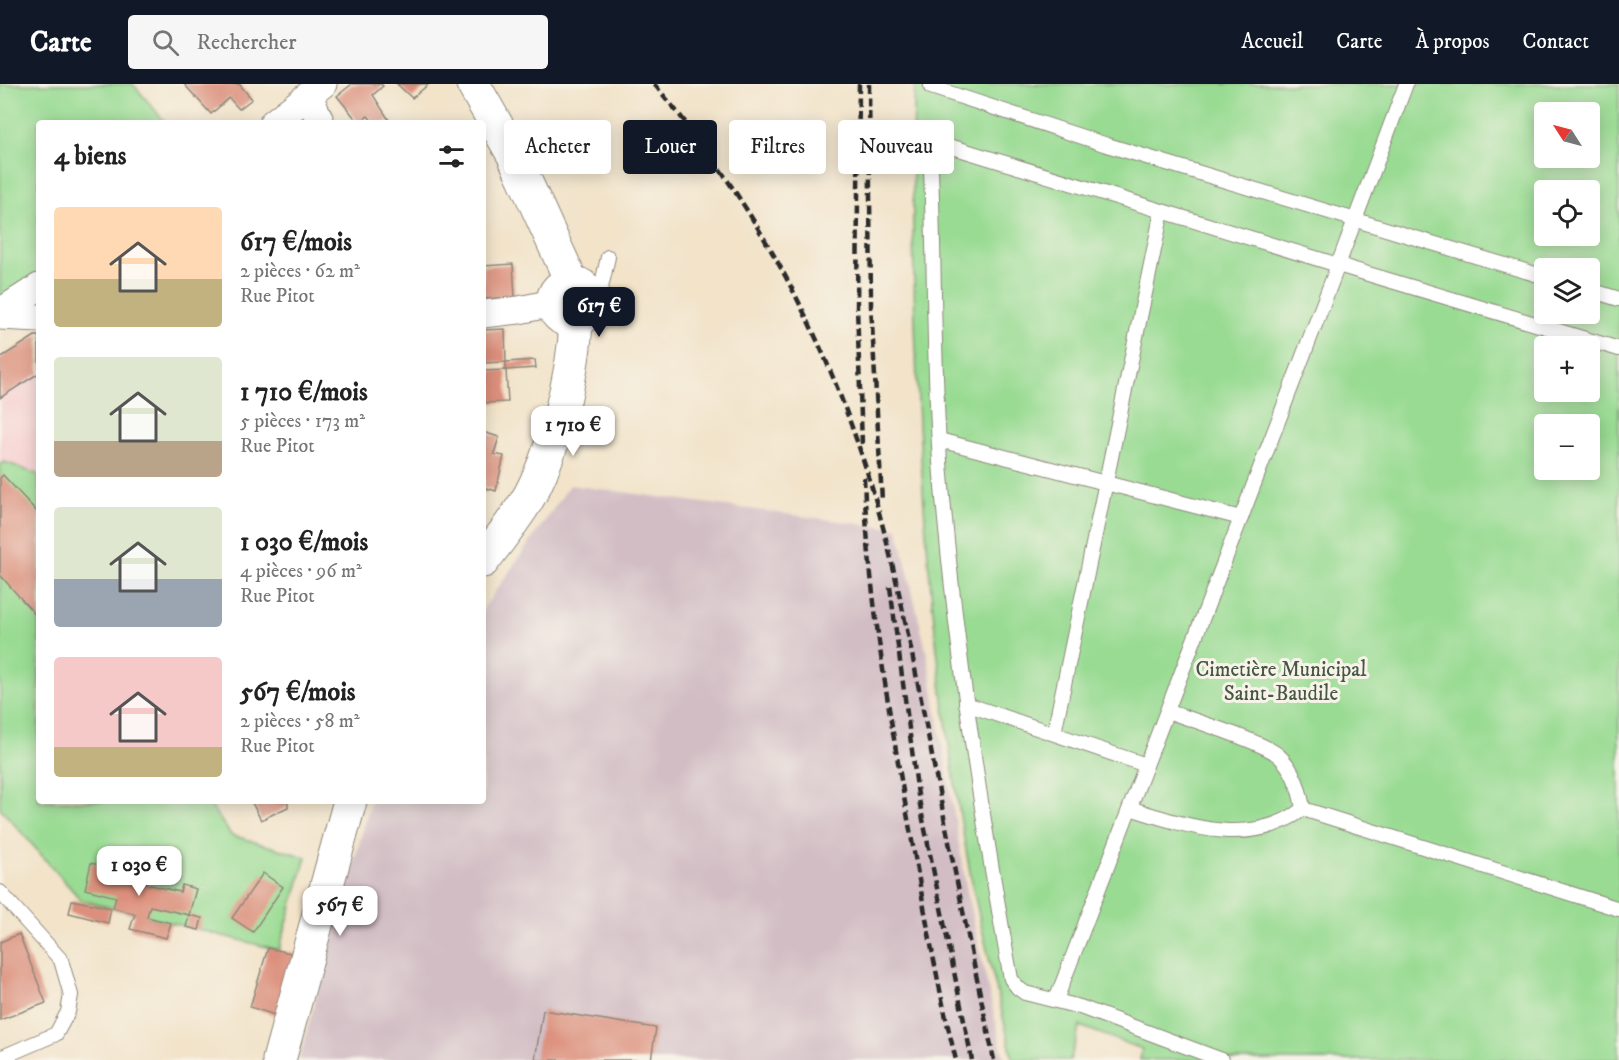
<!DOCTYPE html>
<html lang="fr">
<meta charset="utf-8">
<style>
body{margin:0;font-family:"IM FELL DW Pica",serif;background:#f6f6f6;color:#222;height:100vh;display:flex;flex-direction:column;font-size:22px;white-space:nowrap}
*{box-sizing:border-box;margin:0}
p{font-size:20px;color:#767676}
.icon{flex:none;width:33px;height:33px;fill:none;stroke:currentColor;stroke-width:2;stroke-linecap:round;stroke-linejoin:round}
.map{position:relative;flex:1;overflow:hidden}
.sheet{position:absolute;left:36px;top:36px;width:450px;height:684px;display:flex;flex-direction:column;background:#fff;border-radius:6px;box-shadow:0 3px 15px #0003}
.sheet>*{flex:none}
.top-card{position:absolute;left:504px;top:36px;width:570px;height:54px;display:flex;gap:12px}
.needle{width:39px;rotate:306deg}
.tools{position:absolute;left:1534px;top:18px;display:grid;gap:12px}
.tools a{display:grid;place-items:center;width:66px;height:66px;border-radius:6px;background:#fff;box-shadow:0 3px 15px #0003;font-size:30px}
.price{position:absolute;translate:-50% -51px;padding:0 14px;border-radius:12px;background:#fff;color:#222;font-size:20px;line-height:39px;filter:drop-shadow(0 2px 3px #0008)}
.price::after{content:'';position:absolute;left:50%;top:36px;width:18px;height:14px;margin-left:-9px;background:inherit;clip-path:polygon(0 0,100% 0,50% 100%)}
.price.current{background:#111827;color:#fff}
ul{padding:0;list-style:none}
li{display:flex;align-items:center;gap:18px;height:150px;padding:0 18px}
li span{display:grid;place-items:center;flex:none;width:168px;height:120px;border-radius:6px;color:#555}
li>.icon{margin-inline-start:auto}
span .icon{width:72px;height:72px;fill:#fffc;stroke-width:1}
li b{font-size:26px}
h2{display:flex;justify-content:space-between;align-items:center;height:72px;padding:0 18px;font-size:26px}
.chip{padding:0 21px;border-radius:6px;background:#fff;box-shadow:0 3px 15px #0003;font-size:21px;line-height:54px}
.chip.current{background:#111827;color:#fff}
header{display:flex;align-items:center;gap:36px;box-sizing:border-box;height:84px;padding:0 30px;background:#111827;color:#fff}
header strong{font-size:28px}
nav{display:flex;gap:33px;margin-inline-start:auto;font-size:21px}
.search{width:420px;height:54px;background:#f6f6f6;display:flex;align-items:center;gap:15px;box-sizing:border-box;padding:0 21px;border-radius:6px;color:#767676;font-size:22px}
.map>svg:first-child{display:block}
.built{fill:#f7cfd0}
.industrial{fill:#d2bdc5}
.green{fill:#99db93;stroke:#62835f;stroke-width:1.5;fill-rule:evenodd}
.building{fill:#dc8f7b}
.lines{fill:none;stroke-linecap:round;stroke-linejoin:round}
.service-casing{stroke:#8e877a;stroke-width:16}
.minor-casing{stroke:#8e877a;stroke-width:29}
.tertiary-casing{stroke:#8e877a;stroke-width:35}
.service{stroke:#fff;stroke-width:14}
.minor{stroke:#fff;stroke-width:27}
.tertiary{stroke:#fff;stroke-width:33}
.rail{stroke:#2b2b2b;stroke-width:4.5;stroke-dasharray:9 4.5;stroke-linecap:butt}
.labels{text-anchor:middle;dominant-baseline:central;stroke-width:6;stroke-linejoin:round;paint-order:stroke}
.park-label{font-size:21px;fill:#465745;stroke:#f7f3e8}
</style>
<header>
<strong>Carte</strong>
<div class="search"><svg class="icon" aria-label="search" viewBox="0 0 24 24"><circle cx="10" cy="10" r="6"/><path d="M15 15l6 6"/></svg>Rechercher</div>
<nav><a>Accueil</a><a>Carte</a><a>À propos</a><a>Contact</a></nav>
</header>
<div class="map">
<svg width="1619" height="976" viewBox="0 0 1619 976">
<rect width="100%" height="100%" fill="#f7f3e8"/>
<filter id="ink" filterUnits="userSpaceOnUse"><feTurbulence type="fractalNoise" baseFrequency=".0167" numOctaves="2"/><feDisplacementMap in="SourceGraphic" scale="12" xChannelSelector="R" yChannelSelector="G"/><feConvolveMatrix kernelMatrix="1 2 1 2 8 2 1 2 1" color-interpolation-filters="sRGB"/></filter>
<filter id="wash" filterUnits="userSpaceOnUse"><feTurbulence type="fractalNoise" baseFrequency=".008" numOctaves="4" result="noise"/><feDisplacementMap in="SourceGraphic" scale="24" xChannelSelector="R" yChannelSelector="G"/><feGaussianBlur stdDeviation="1.35" result="paint"/><feColorMatrix in="noise" values="0 0 0 0 0 0 0 0 0 0 0 0 0 0 0 0 0 1.4 0 .05"/><feComposite in="paint" operator="in"/></filter>
<g filter="url(#wash)">
<rect width="100%" height="100%" fill="#f2e3c9"/>
<!-- built -->
<path class="built" d="M 39,252 L 39,391 L 5,378 L 0,380 L 0,274 Z"/>
<!-- industrial -->
<path class="industrial" d="M 570,401 L 898,445 L 928,575 L 968,813 L 1004,976 L 299,976 L 371,717 L 483,717 L 483,525 Z"/>
<!-- green -->
<g class="green">
<path d="M 0,0 L 133,0 L 166,39 L 39,39 L 39,192 L 0,215 Z"/>
<path d="M 915,0 L 1619,0 L 1619,976 L 1140,976 L 1142,965 L 1080,942 L 1070,976 L 1013,976 C 999,913 982,851 970,788 C 936,606 920,422 915,237 C 913,158 911,79 915,0 ZM 1545,28 L 1590,28 L 1590,74 L 1545,74 ZM 1545,106 L 1590,106 L 1590,152 L 1545,152 ZM 1545,184 L 1590,184 L 1590,230 L 1545,230 ZM 1545,262 L 1590,262 L 1590,308 L 1545,308 ZM 1545,340 L 1590,340 L 1590,386 L 1545,386 Z"/>
<path d="M 5,378 L 39,391 L 39,717 L 207,717 L 231,751 L 306,773 L 279,866 L 81,816 L 0,724 L 0,380 Z"/>
</g>
<g id="blocks">
<!-- building -->
<g class="building">
<path d="M 184,0 L 239,0 L 252,15 L 239,25 L 229,14 L 211,30 Z"/>
<path d="M 352,0 L 381,0 L 383,2 L 373,11 L 389,36 L 385,39 L 374,39 L 368,32 L 359,39 L 337,12 Z"/>
<path d="M 397,0 L 429,0 L 412,14 Z"/>
<path d="M 513,180 L 515,213 L 483,215 L 483,182 Z"/>
<path d="M 505,245 L 506,278 L 483,279 L 483,246 Z"/>
<path d="M 35,252 L 39,252 L 39,289 L 0,314 L 0,274 Z"/>
<path d="M 535,276 L 536,284 L 506,286 L 506,278 Z"/>
<path d="M 506,286 L 508,318 L 483,319 L 483,287 Z"/>
<path d="M 483,348 L 499,353 L 494,370 L 504,372 L 496,407 L 486,404 L 484,412 Z"/>
<path d="M 3,391 L 39,430 L 39,535 L 0,491 L 0,394 Z"/>
<path d="M 251,717 L 288,717 L 288,723 L 261,736 Z"/>
<path d="M 91,779 L 148,793 L 146,800 L 180,808 L 182,801 L 196,805 L 189,831 L 150,822 L 147,833 L 171,839 L 166,854 L 130,845 L 135,830 L 113,824 L 116,813 L 85,805 Z"/>
<path d="M 263,789 L 283,803 L 253,848 L 232,834 Z"/>
<path d="M 72,816 L 111,824 L 108,839 L 69,829 Z"/>
<path d="M 189,831 L 202,834 L 199,846 L 186,843 Z"/>
<path d="M 19,850 L 46,919 L 0,936 L 0,858 Z"/>
<path d="M 268,864 L 300,871 L 281,933 L 250,923 Z"/>
<path d="M 543,926 L 656,944 L 651,976 L 535,976 Z"/>
</g>
</g>
</g>
<g filter="url(#ink)">
<use href="#blocks" fill-opacity="0" stroke="#8e877a" stroke-width="1.5"/>
<g class="lines">
<defs>
<g id="service">
<path d="M 931,0 L 931,3 L 1107,61 L 1545,193"/>
<path d="M 1406,0 L 1338,181 L 1619,265"/>
<path d="M 1590,206 L 1619,215"/>
<path d="M 588,207 L 601,204 L 608,173"/>
<path d="M 939,356 L 1241,434"/>
<path d="M 966,620 L 1146,681"/>
<path d="M 1167,627 C 1192,636 1261,657 1278,671 C 1294,685 1300,705 1303,725 L 1619,825"/>
<path d="M 1054,649 L 1162,127"/>
<path d="M 1130,724 C 1186,742 1251,765 1303,725"/>
<path d="M 0,808 L 61,876 L 71,911 L 68,928 L 56,950 L 0,974"/>
<path d="M 1056,916 L 1338,181 L 956,64 C 940,64 934,71 931,86 C 935,188 933,290 941,391 C 955,561 981,728 1011,895 L 1018,904 L 1025,909 L 1080,923 L 1222,976"/>
</g>
<g id="minor">
<path d="M 309,12 L 321,39"/>
<path d="M 273,39 L 323,0"/>
<path d="M 0,228 L 39,203"/>
<path d="M 483,230 L 519,226 L 553,219"/>
<path d="M 0,232 L 39,234"/>
</g>
<g id="tertiary">
<path d="M 473,0 L 513,70 L 572,199"/>
<circle cx="572" cy="218" r="19"/>
<path d="M 483,477 C 499,455 518,433 531,409 C 555,363 574,289 576,237"/>
<path d="M 279,976 L 350,717"/>
</g>
</defs>
<!-- service casing -->
<use href="#service" class="service-casing"/>
<!-- minor casing -->
<use href="#minor" class="minor-casing"/>
<!-- tertiary casing -->
<use href="#tertiary" class="tertiary-casing"/>
<!-- service -->
<use href="#service" class="service"/>
<!-- minor -->
<use href="#minor" class="minor"/>
<!-- tertiary -->
<use href="#tertiary" class="tertiary"/>
<!-- rail -->
<g class="rail">
<path d="M 654,0 C 738,98 805,213 849,335 C 887,437 907,544 928,651 C 949,760 971,868 994,976"/>
<path d="M 859,0 L 857,224 L 862,360"/>
<path d="M 869,0 L 871,222 L 882,417"/>
<path d="M 864,393 C 868,507 888,623 908,735 C 923,816 936,897 956,976"/>
<path d="M 890,503 L 918,711 L 972,976"/>
</g>
</g>
</g>
<g class="labels">
<!-- park labels -->
<g class="park-label">
<text x="1281" y="586">Cimetière Municipal<tspan x="1281" dy="24">Saint-Baudile</tspan></text>
</g>
</g>
</svg>
<div class="tools">
<a><svg class="needle" viewBox="-14 -14 28 28"><path d="M0-13l5 13h-10z" fill="#e53935"/><path d="M0 13l5-13h-10z" fill="#767676"/></svg></a>
<a><svg class="icon" aria-label="locate" viewBox="0 0 24 24"><circle cx="12" cy="12" r="6"/><path d="M12 2v4M12 18v4M2 12h4M18 12h4"/></svg></a>
<a><svg class="icon" aria-label="layers" viewBox="0 0 24 24"><path d="M12 4l9 5-9 5-9-5zM3 14l9 5 9-5"/></svg></a>
<a>+</a>
<a>−</a>
</div>
<b class="price current" style="left:599px;top:254px">617 €</b>
<b class="price" style="left:573px;top:373px">1 710 €</b>
<b class="price" style="left:139px;top:813px">1 030 €</b>
<b class="price" style="left:340px;top:853px">567 €</b>
<div class="top-card">
<a class="chip">Acheter</a>
<a class="chip current">Louer</a>
<a class="chip">Filtres</a>
<a class="chip">Nouveau</a>
</div>
<section class="sheet">
<h2>4 biens<svg class="icon" aria-label="filters" viewBox="0 0 24 24"><path d="M4 7h16M4 17h16"/><circle cx="9" cy="7" r="2"/><circle cx="15" cy="17" r="2"/></svg></h2>
<ul>
<li><span style="background:linear-gradient(#ffd9b3 60%,#c2b280 0)"><svg class="icon" aria-label="home" viewBox="0 0 24 24"><path d="M3 11l9-7 9 7M6 9v11h12V9"/></svg></span><div><b>617 €/mois</b><p>2 pièces · 62 m²</p><p>Rue Pitot</p></div></li>
<li><span style="background:linear-gradient(#dfe7d0 70%,#b9a48a 0)"><svg class="icon" aria-label="home" viewBox="0 0 24 24"><path d="M3 11l9-7 9 7M6 9v11h12V9"/></svg></span><div><b>1 710 €/mois</b><p>5 pièces · 173 m²</p><p>Rue Pitot</p></div></li>
<li><span style="background:linear-gradient(#dfe7d0 60%,#9aa5b1 0)"><svg class="icon" aria-label="home" viewBox="0 0 24 24"><path d="M3 11l9-7 9 7M6 9v11h12V9"/></svg></span><div><b>1 030 €/mois</b><p>4 pièces · 96 m²</p><p>Rue Pitot</p></div></li>
<li><span style="background:linear-gradient(#f6c9c9 75%,#c2b280 0)"><svg class="icon" aria-label="home" viewBox="0 0 24 24"><path d="M3 11l9-7 9 7M6 9v11h12V9"/></svg></span><div><b>567 €/mois</b><p>2 pièces · 58 m²</p><p>Rue Pitot</p></div></li>
</ul>
</section>
</div>
